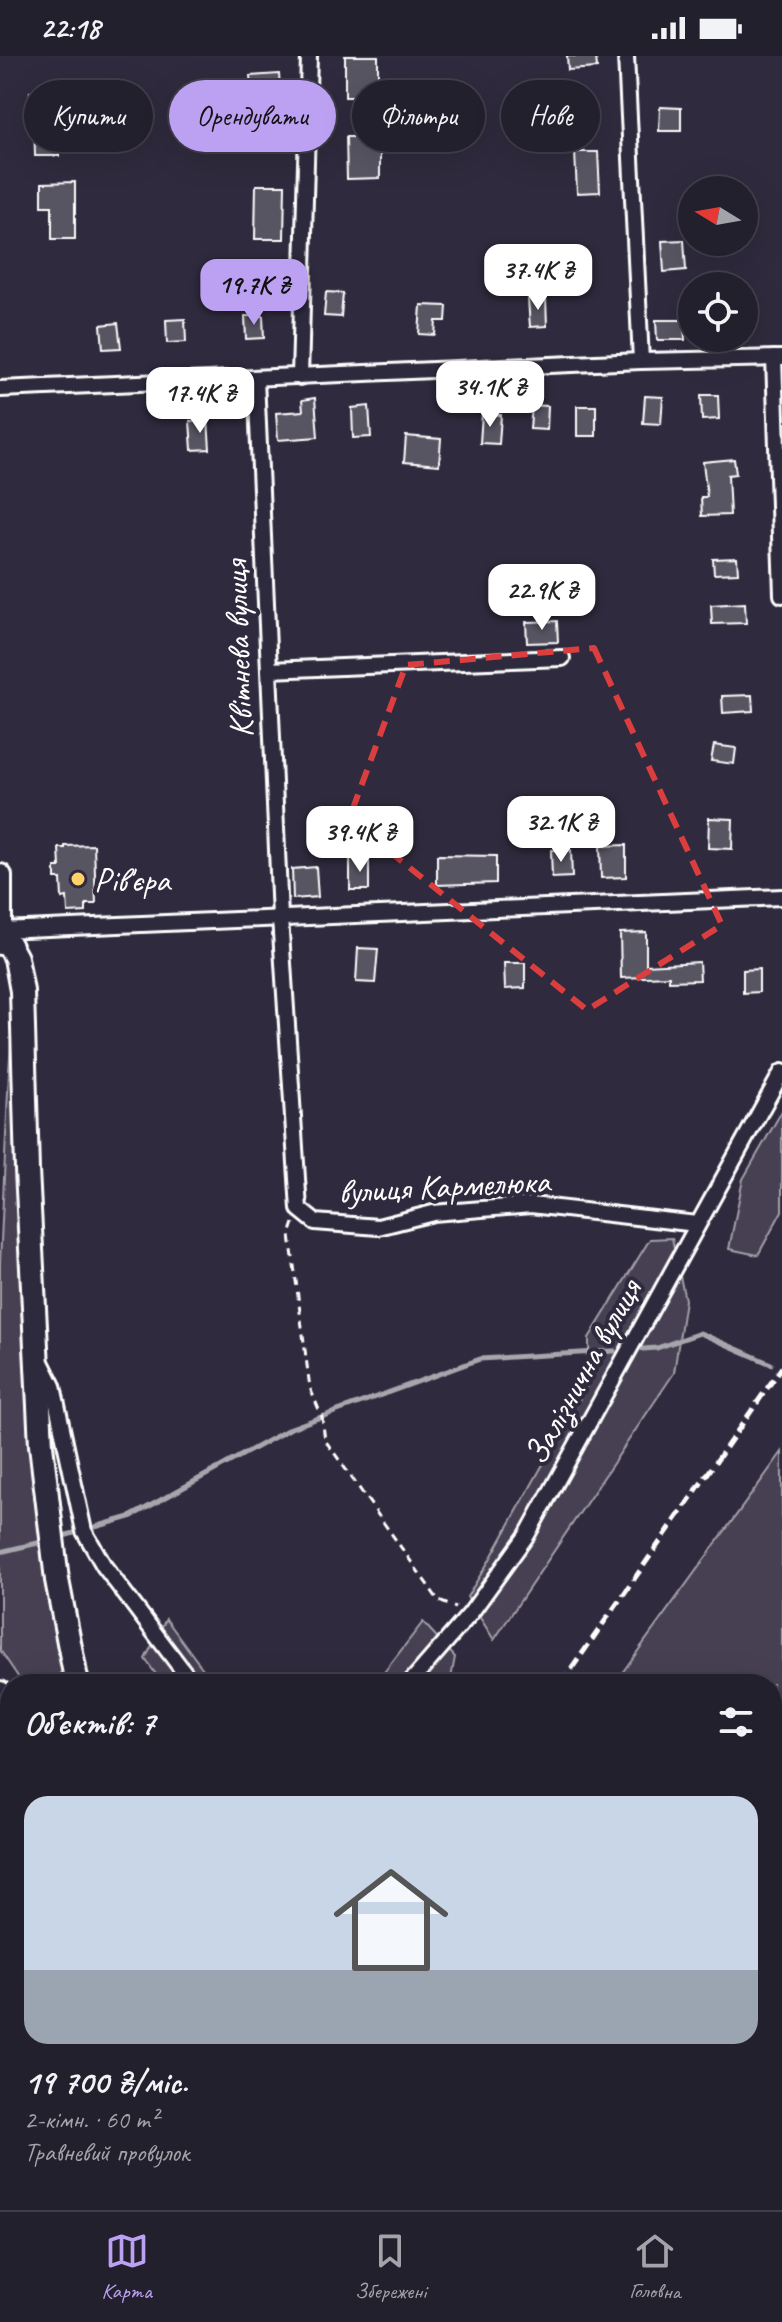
<!DOCTYPE html>
<html lang="uk">
<meta charset="utf-8">
<style>
body{margin:0;font-family:Caveat,sans-serif;background:#2b2836;color:#f1f3f6;height:100vh;display:flex;flex-direction:column;font-size:30px;white-space:nowrap}
*{box-sizing:border-box;margin:0}
p{font-size:26px;color:#a3a3aa}
.icon{flex:none;width:44px;height:44px;fill:none;stroke:currentColor;stroke-width:2;stroke-linecap:round;stroke-linejoin:round}
.map{position:relative;flex:1;overflow:hidden}
.drawer{position:absolute;left:0px;top:1618px;width:782px;height:536px;display:flex;flex-direction:column;background:#23202e;border-radius:32px 32px 0 0;box-shadow:0 8px 32px #0002,0 0 0 2px #403e4a}
.drawer>*{flex:none}
.guide{position:absolute;left:24px;top:24px;width:734px;height:72px;display:flex;gap:16px}
.needle{width:52px;rotate:281deg}
.buttons{position:absolute;left:678px;top:120px;display:grid;gap:16px}
.buttons a{display:grid;place-items:center;width:80px;height:80px;border-radius:50%;background:#23202e;box-shadow:0 8px 32px #0002,0 0 0 2px #403e4a;font-size:40px}
.price{position:absolute;translate:-50% -68px;padding:0 18px;border-radius:16px;background:#fff;color:#222;font-size:26px;line-height:52px;filter:drop-shadow(0 2px 4px #0008)}
.price::after{content:'';position:absolute;left:50%;top:48px;width:24px;height:18px;margin-left:-12px;background:inherit;clip-path:polygon(0 0,100% 0,50% 100%)}
.price.current{background:#bca0f2;color:#111}
ul{padding:0;list-style:none}
li{display:grid;align-content:center;gap:16px;height:424px;padding:0 24px}
li span{display:grid;place-items:center;height:248px;border-radius:24px;color:#555}
li>.icon{margin-inline-start:auto}
span .icon{width:144px;height:144px;fill:#fffc;stroke-width:1}
li b{font-size:34px}
h2{display:flex;justify-content:space-between;align-items:center;height:96px;padding:0 24px;font-size:34px}
.chip{padding:0 28px;border-radius:36px;background:#23202e;box-shadow:0 8px 32px #0002,0 0 0 2px #403e4a;font-size:28px;line-height:72px}
.chip.current{background:#bca0f2;color:#111}
.status{display:flex;justify-content:space-between;align-items:center;height:56px;padding:0 40px;background:#23202e;direction:ltr}
.status svg{height:22px;fill:currentColor}
.menu{display:flex;justify-content:space-around;align-items:center;height:112px;border-top:2px solid #403e4a;background:#23202e;font-size:22px;color:#a3a3aa}
.menu a{display:grid;justify-items:center;gap:4px}
.menu .current{color:#bca0f2}
.map>svg:first-child{display:block}
.green{fill:#464152;stroke:#a2a0a8;stroke-width:2}
.lines{fill:none;stroke-linecap:round;stroke-linejoin:round}
.stream{stroke:#a7a6ad;stroke-width:5}
.building{fill:#595564;stroke:#fff;stroke-width:2}
.minor-casing{stroke:#fff;stroke-width:20}
.primary-casing{stroke:#fff;stroke-width:28}
.path{stroke:#fff;stroke-width:3;stroke-dasharray:8 6;stroke-linecap:butt}
.minor{stroke:#2f2a3d;stroke-width:14}
.primary{stroke:#2f2a3d;stroke-width:22}
.rail{stroke:#fff;stroke-width:5;stroke-dasharray:12 6;stroke-linecap:butt}
.marked{fill:none;stroke:#da3e3e;stroke-width:6;stroke-dasharray:16 10;stroke-linejoin:round}
.poi-dot{fill:#ffd166;stroke:#2f2a3d;stroke-width:3}
.labels{text-anchor:middle;dominant-baseline:central;stroke-width:8;stroke-linejoin:round;paint-order:stroke}
.street-label{font-size:34px;fill:#fff;stroke:#2f2a3d}
.poi-label{font-size:34px;fill:#fff;stroke:#2f2a3d;text-anchor:start}
</style>
<div class="status"><b>22:18</b><svg viewBox="0 0 49 12"><path d="M0 12V9h3v3zM5 12V6h3v6zM10 12V3h3v9zM15 12V0h3v12zM26 1h20v11H26zM47 4h2v5h-2z"/></svg></div>
<div class="map">
<svg width="782" height="2154" viewBox="0 0 782 2154">
<rect width="100%" height="100%" fill="#2f2a3d"/>
<filter id="ink" filterUnits="userSpaceOnUse"><feTurbulence type="fractalNoise" baseFrequency=".0125" numOctaves="2"/><feDisplacementMap in="SourceGraphic" scale="16" xChannelSelector="R" yChannelSelector="G"/><feConvolveMatrix kernelMatrix="1 2 1 2 8 2 1 2 1" color-interpolation-filters="sRGB"/></filter>
<g filter="url(#ink)">
<!-- green -->
<g class="green">
<path d="M 16,920 L 70,1628 L 23,1628 L 0,1594 L 0,1207 L 9,1014 Z"/>
<path d="M 782,1055 L 782,1155 L 758,1199 L 729,1193 L 743,1123 Z"/>
<path d="M 672,1182 L 685,1244 L 674,1317 L 494,1584 L 467,1541 L 489,1505 L 589,1326 L 589,1282 L 650,1183 Z"/>
<path d="M 782,1396 L 782,1727 L 772,1741 L 772,1628 L 614,1628 Z"/>
<path d="M 166,1563 L 214,1628 L 163,1628 L 145,1603 Z"/>
<path d="M 423,1566 L 455,1601 L 450,1628 L 375,1628 Z"/>
<path d="M 0,1645 L 10,1660 L 10,1819 L 0,1821 Z"/>
<path d="M 279,2144 L 334,2144 L 341,2154 L 278,2154 Z"/>
<path d="M 383,2144 L 580,2144 L 587,2154 L 390,2154 Z"/>
</g>
<g class="lines">
<!-- stream -->
<g class="stream">
<path d="M 643,1293 L 657,1292 L 700,1277 L 771,1308"/>
<path d="M 60,1481 L 130,1461 L 291,1372 L 480,1303 L 614,1295"/>
<path d="M 0,1496 L 42,1486"/>
</g>
</g>
<!-- building -->
<g class="building">
<rect x="345" y="0" width="33" height="41"/>
<path d="M 567,0 L 596,0 L 597,12 L 568,14 Z"/>
<path d="M 279,18 L 284,77 L 255,80 L 250,20 Z"/>
<path d="M 30,36 L 69,37 L 69,57 L 59,56 L 59,100 L 35,100 L 34,56 L 29,56 Z"/>
<path d="M 585,47 L 586,68 L 569,70 L 567,48 Z"/>
<path d="M 660,51 L 681,52 L 681,75 L 659,75 Z"/>
<path d="M 346,81 L 380,81 L 380,122 L 347,123 Z"/>
<path d="M 575,96 L 598,96 L 600,136 L 577,137 Z"/>
<path d="M 75,126 L 75,183 L 52,183 L 52,150 L 42,150 L 42,127 Z"/>
<path d="M 256,129 L 285,129 L 284,183 L 255,183 Z"/>
<path d="M 684,184 L 686,214 L 664,216 L 662,185 Z"/>
<path d="M 326,236 L 343,237 L 341,261 L 324,260 Z"/>
<path d="M 546,242 L 547,270 L 530,271 L 528,243 Z"/>
<path d="M 421,249 L 447,250 L 446,265 L 436,265 L 435,279 L 419,278 Z"/>
<path d="M 245,260 L 263,260 L 264,282 L 246,283 Z"/>
<path d="M 185,263 L 186,286 L 167,287 L 166,264 Z"/>
<path d="M 656,264 L 684,264 L 685,284 L 657,284 Z"/>
<path d="M 118,267 L 121,292 L 103,293 L 101,269 Z"/>
<path d="M 701,339 L 718,339 L 719,363 L 702,364 Z"/>
<path d="M 645,340 L 663,341 L 661,368 L 643,367 Z"/>
<path d="M 315,342 L 318,381 L 278,384 L 276,357 L 303,355 L 302,344 Z"/>
<path d="M 532,349 L 548,350 L 547,374 L 530,373 Z"/>
<path d="M 369,350 L 371,381 L 353,382 L 352,352 Z"/>
<rect x="577" y="350" width="19" height="30"/>
<path d="M 482,357 L 501,359 L 499,388 L 480,387 Z"/>
<path d="M 208,363 L 210,393 L 192,394 L 190,365 Z"/>
<path d="M 406,380 L 441,383 L 439,409 L 404,406 Z"/>
<path d="M 734,403 L 736,418 L 728,419 L 730,459 L 702,460 L 701,441 L 707,441 L 703,406 Z"/>
<path d="M 737,502 L 738,517 L 714,518 L 713,503 Z"/>
<path d="M 745,547 L 746,567 L 712,568 L 711,549 Z"/>
<path d="M 557,565 L 558,586 L 527,587 L 526,566 Z"/>
<path d="M 752,639 L 753,655 L 723,657 L 722,640 Z"/>
<path d="M 714,689 L 736,692 L 734,708 L 711,705 Z"/>
<path d="M 709,762 L 733,763 L 732,793 L 708,792 Z"/>
<path d="M 94,789 L 96,848 L 86,848 L 86,856 L 68,857 L 67,841 L 62,842 L 61,823 L 55,823 L 55,811 L 60,811 L 59,792 L 65,792 L 65,790 Z"/>
<path d="M 626,789 L 626,821 L 601,822 L 600,790 Z"/>
<path d="M 551,794 L 571,794 L 572,821 L 552,822 Z"/>
<path d="M 437,799 L 496,800 L 496,827 L 437,829 Z"/>
<rect x="350" y="803" width="19" height="31"/>
<path d="M 316,811 L 318,841 L 293,843 L 292,813 Z"/>
<path d="M 646,876 L 646,909 L 699,906 L 700,924 L 669,925 L 669,920 L 621,922 L 620,877 Z"/>
<path d="M 358,892 L 378,893 L 375,927 L 356,926 Z"/>
<path d="M 504,907 L 525,907 L 525,932 L 505,933 Z"/>
<path d="M 759,913 L 759,936 L 743,937 L 743,914 Z"/>
</g>
<g class="lines">
<defs>
<g id="minor">
<path d="M 626,0 L 641,305"/>
<path d="M 774,302 L 782,539"/>
<path d="M 300,321 L 309,0"/>
<path d="M 256,323 L 280,861 L 299,1153 L 315,1166 L 378,1171 L 433,1157 L 531,1149 L 697,1168"/>
<path d="M 0,333 L 641,305 L 782,302"/>
<path d="M 269,614 L 562,602"/>
<path d="M 1,874 L 782,841"/>
<path d="M 42,1308 L 53,1330 L 84,1475 L 104,1510 L 193,1628"/>
<path d="M 409,1628 L 470,1558 L 527,1479 L 782,1016"/>
</g>
<g id="primary">
<path d="M 0,820 L 0,887"/>
<path d="M 1,874 L 16,902 L 22,935 L 27,1114 L 41,1389 L 57,1524 L 77,1628"/>
<path d="M 0,1637 L 10,1651"/>
<path d="M 0,1828 L 10,1827"/>
<path d="M 362,2144 L 369,2154"/>
</g>
</defs>
<!-- minor casing -->
<use href="#minor" class="minor-casing"/>
<!-- primary casing -->
<use href="#primary" class="primary-casing"/>
<!-- path -->
<g class="path">
<path d="M 294,1167 L 290,1179 L 310,1332 L 322,1361 L 325,1384 L 439,1545 L 456,1552"/>
<path d="M 465,2144 L 472,2154"/>
</g>
<!-- minor -->
<use href="#minor" class="minor"/>
<!-- primary -->
<use href="#primary" class="primary"/>
<!-- rail -->
<g class="rail">
<path d="M 561,1628 L 782,1311"/>
<path d="M 194,2154 L 201,2144"/>
</g>
</g>
</g>
<!-- marked area -->
<path class="marked" d="M 594,592 L 722,869 L 587,954 L 349,763 L 406,609 Z"/>
<!-- markers -->
<circle class="poi-dot" cx="78" cy="823" r="8"/>
<g class="labels">
<!-- street labels -->
<g class="street-label">
<text transform="translate(238 593) rotate(-92)">Квітнева вулиця</text>
<text transform="translate(444 1130) rotate(-3)">вулиця Кармелюка</text>
<text transform="translate(582 1316) rotate(-61)">Залізнична вулиця</text>
</g>
<!-- poi labels -->
<g class="poi-label">
<text x="94" y="823">Рів'єра</text>
</g>
</g>
</svg>
<div class="buttons">
<a><svg class="needle" viewBox="-14 -14 28 28"><path d="M0-13l5 13h-10z" fill="#e53935"/><path d="M0 13l5-13h-10z" fill="#a3a3aa"/></svg></a>
<a><svg class="icon" aria-label="locate" viewBox="0 0 24 24"><circle cx="12" cy="12" r="6"/><path d="M12 2v4M12 18v4M2 12h4M18 12h4"/></svg></a>
</div>
<b class="price" style="left:538px;top:256px">37.4K ₴</b>
<b class="price current" style="left:254px;top:271px">19.7K ₴</b>
<b class="price" style="left:490px;top:373px">34.1K ₴</b>
<b class="price" style="left:200px;top:379px">17.4K ₴</b>
<b class="price" style="left:542px;top:576px">22.9K ₴</b>
<b class="price" style="left:561px;top:808px">32.1K ₴</b>
<b class="price" style="left:360px;top:818px">39.4K ₴</b>
<div class="guide">
<a class="chip">Купити</a>
<a class="chip current">Орендувати</a>
<a class="chip">Фільтри</a>
<a class="chip">Нове</a>
</div>
<section class="drawer">
<h2>Об’єктів: 7<svg class="icon" aria-label="filters" viewBox="0 0 24 24"><path d="M4 7h16M4 17h16"/><circle cx="9" cy="7" r="2"/><circle cx="15" cy="17" r="2"/></svg></h2>
<ul>
<li><span style="background:linear-gradient(#c9d6e8 70%,#9aa5b1 0)"><svg class="icon" aria-label="home" viewBox="0 0 24 24"><path d="M3 11l9-7 9 7M6 9v11h12V9"/></svg></span><div><b>19 700 ₴/міс.</b><p>2-кімн. · 60 m²</p><p>Травневий провулок</p></div></li>
</ul>
</section>
</div>
<nav class="menu">
<a class="current"><svg class="icon" aria-label="map" viewBox="0 0 24 24"><path d="M3 6l6-2 6 2 6-2v14l-6 2-6-2-6 2zM9 4v14M15 6v14"/></svg>Карта</a>
<a><svg class="icon" aria-label="saved" viewBox="0 0 24 24"><path d="M7 4h10v16l-5-4-5 4z"/></svg>Збережені</a>
<a><svg class="icon" aria-label="home" viewBox="0 0 24 24"><path d="M3 11l9-7 9 7M6 9v11h12V9"/></svg>Головна</a>
</nav>
